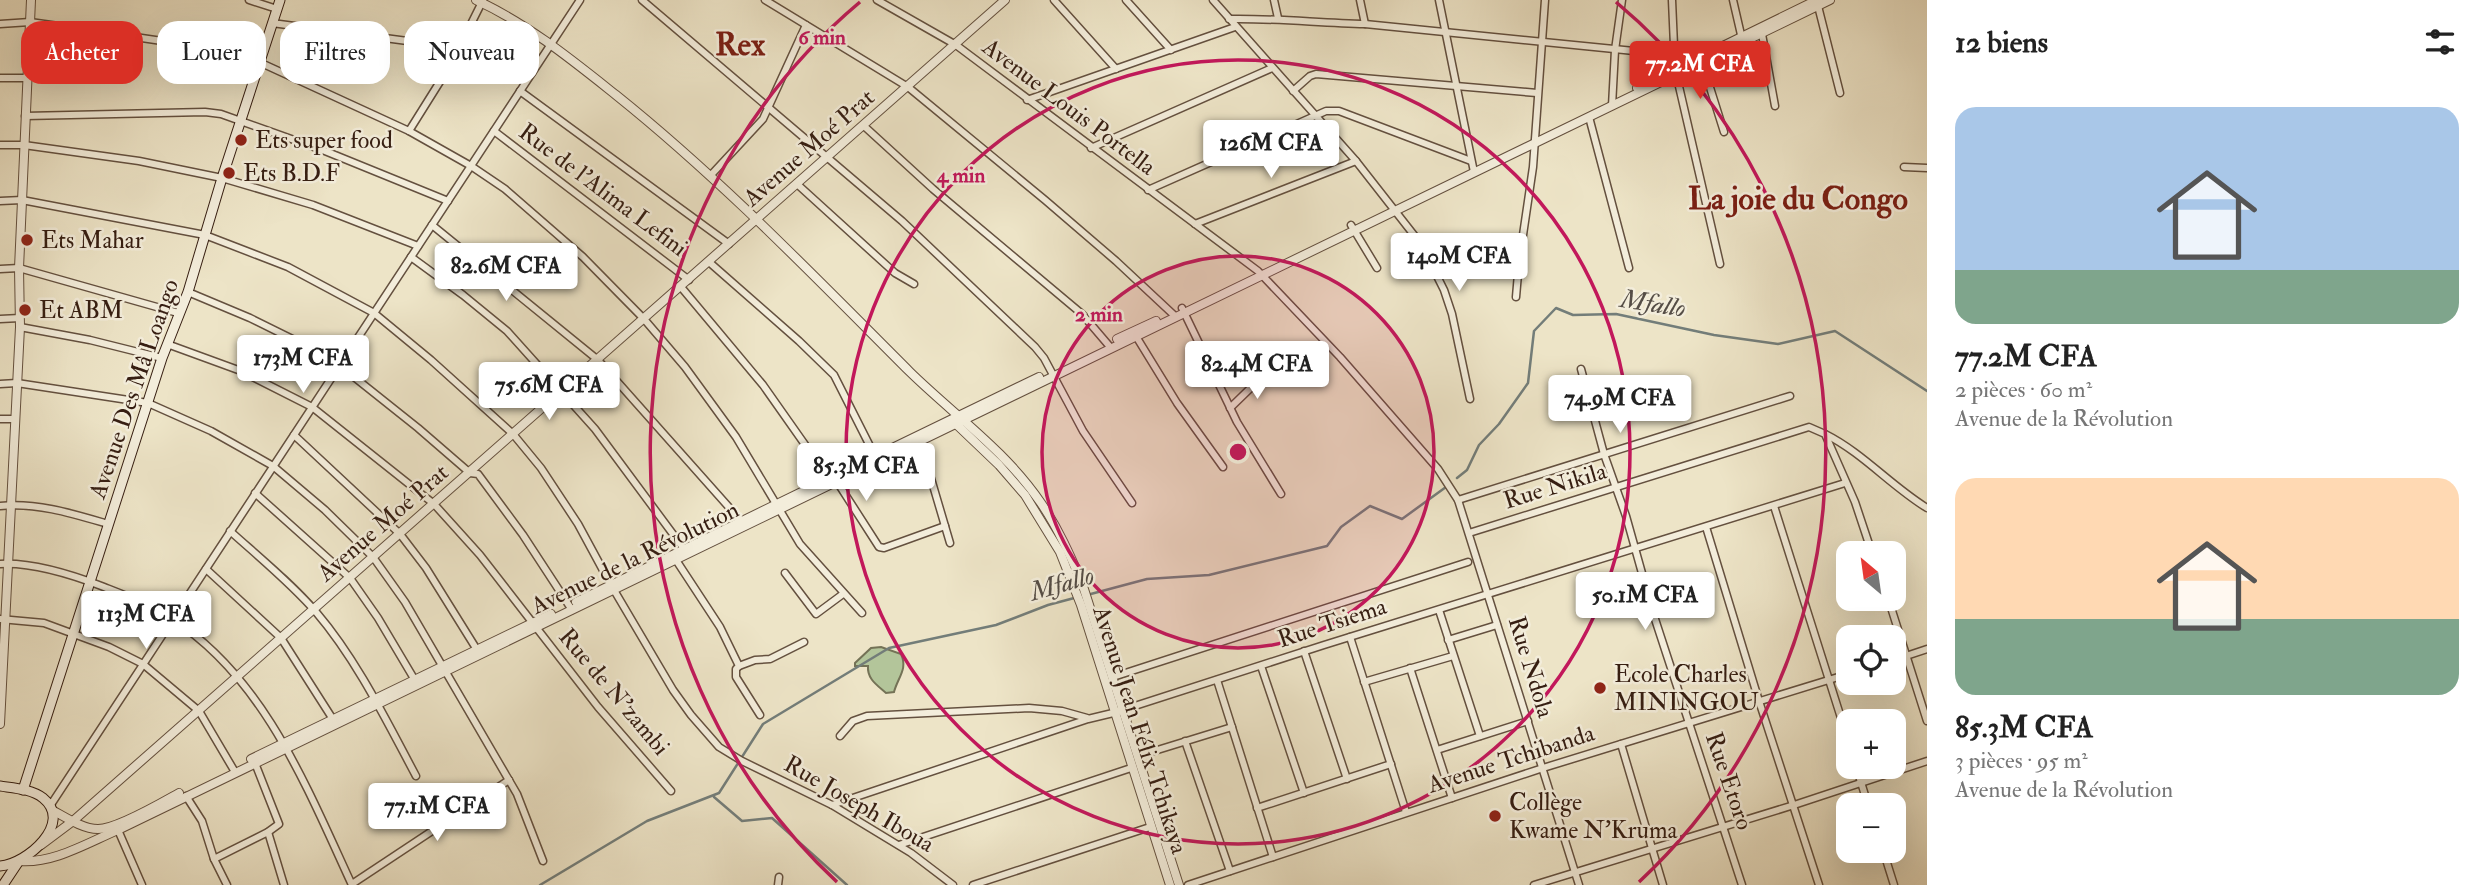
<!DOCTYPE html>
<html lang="fr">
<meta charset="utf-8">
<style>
body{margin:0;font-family:"IM FELL Double Pica",serif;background:#f6f6f6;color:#222;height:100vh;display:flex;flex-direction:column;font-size:26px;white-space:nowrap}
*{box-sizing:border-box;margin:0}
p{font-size:23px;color:#767676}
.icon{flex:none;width:38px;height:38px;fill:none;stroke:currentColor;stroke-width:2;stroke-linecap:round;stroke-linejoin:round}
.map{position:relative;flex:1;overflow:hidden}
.sheet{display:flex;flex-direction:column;background:#fff;width:560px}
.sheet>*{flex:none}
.top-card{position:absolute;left:21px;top:21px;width:665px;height:63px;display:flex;gap:14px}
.needle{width:46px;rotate:331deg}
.fabs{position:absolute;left:1836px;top:541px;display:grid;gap:14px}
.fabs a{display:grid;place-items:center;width:70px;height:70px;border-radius:14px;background:#fff;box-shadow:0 7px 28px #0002;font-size:35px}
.price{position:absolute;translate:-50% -60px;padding:0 16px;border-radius:7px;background:#fff;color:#222;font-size:23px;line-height:46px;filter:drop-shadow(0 2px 4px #0008)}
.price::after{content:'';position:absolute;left:50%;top:42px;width:21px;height:16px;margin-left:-10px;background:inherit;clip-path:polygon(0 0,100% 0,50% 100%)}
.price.on{background:#d93025;color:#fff}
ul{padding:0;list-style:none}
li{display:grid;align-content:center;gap:14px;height:371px;padding:0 28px}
li span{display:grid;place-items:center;height:217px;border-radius:21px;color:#555}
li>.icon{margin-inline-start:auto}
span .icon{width:126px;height:126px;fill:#fffc;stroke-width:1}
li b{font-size:30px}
h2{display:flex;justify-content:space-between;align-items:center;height:84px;padding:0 28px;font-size:30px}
.pill{padding:0 24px;border-radius:21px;background:#fff;box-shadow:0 7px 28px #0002;font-size:24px;line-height:63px}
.pill.on{background:#d93025;color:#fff}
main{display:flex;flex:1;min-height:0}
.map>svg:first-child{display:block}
.green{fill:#b3c59a;stroke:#747256;stroke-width:2}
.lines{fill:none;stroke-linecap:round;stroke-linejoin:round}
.stream{stroke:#737d79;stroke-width:2.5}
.minor-casing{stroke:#64503f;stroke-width:9}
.tertiary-casing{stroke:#64503f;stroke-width:10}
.secondary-casing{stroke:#361e12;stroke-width:11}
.minor{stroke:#f3eddb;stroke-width:6}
.tertiary{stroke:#f3eddb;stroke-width:8}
.secondary{stroke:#f3eddb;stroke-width:9}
.ring{fill:none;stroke:#c2185b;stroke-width:3.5}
.poi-dot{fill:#8f2418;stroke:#f3eddb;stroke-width:2.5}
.labels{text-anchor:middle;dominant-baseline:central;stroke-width:5;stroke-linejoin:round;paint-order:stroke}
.street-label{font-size:24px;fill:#361e12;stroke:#f3eddb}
.poi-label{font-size:24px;fill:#361e12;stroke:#f3eddb;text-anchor:start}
.water-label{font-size:26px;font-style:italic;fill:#554d46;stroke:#f3eddb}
.district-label{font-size:32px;font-weight:bold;fill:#7a1f14;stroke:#f3eddb}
.centre{fill:#c2185b;stroke:#f3eddb;stroke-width:3.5}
.ring-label{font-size:21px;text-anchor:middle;font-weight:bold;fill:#c2185b;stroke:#f3eddb;stroke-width:5;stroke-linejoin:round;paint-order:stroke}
</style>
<main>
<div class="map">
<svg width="1927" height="885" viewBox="0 0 1927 885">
<rect width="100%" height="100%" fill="#ede4c7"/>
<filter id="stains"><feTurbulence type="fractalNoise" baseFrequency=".00286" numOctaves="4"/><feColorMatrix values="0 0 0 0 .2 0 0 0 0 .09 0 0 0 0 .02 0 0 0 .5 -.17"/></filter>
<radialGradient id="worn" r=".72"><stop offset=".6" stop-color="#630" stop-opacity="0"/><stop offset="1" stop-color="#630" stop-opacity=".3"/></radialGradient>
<!-- green -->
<path class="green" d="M 881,647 L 901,654 C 908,669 898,677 894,692 L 886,693 C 877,685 867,679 868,666 L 855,666 L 855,663 L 871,648 Z"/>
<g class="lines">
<!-- stream -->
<g class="stream">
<path d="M 1457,478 L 1467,470 L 1479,445 L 1499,424 L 1528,383 L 1534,331 L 1556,308 L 1573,315 L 1616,314 L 1714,335 L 1778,344 L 1835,331 L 1927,391"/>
<path d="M 1087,595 L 1147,579 L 1209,575 L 1327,546 L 1341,527 L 1370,506 L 1402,519 L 1446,487"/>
<path d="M 714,797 L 742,821 L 772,818 L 847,885"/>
<path d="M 540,885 L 647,821 L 719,793 L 763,724 L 889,648 L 996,625 L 1048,605 L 1078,597"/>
</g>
<defs>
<g id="minor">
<path d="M 249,0 L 277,9"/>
<path d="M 642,0 L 902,221 L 1035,347 L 1044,358 L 1083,431 L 1132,503"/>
<path d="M 765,0 L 908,87 L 1045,200 L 1116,261 L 1176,317"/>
<path d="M 877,0 L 956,45 L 1258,271 L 1340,357 L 1438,469 L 1458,500 L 1579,885"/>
<path d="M 1054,0 L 1116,69"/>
<path d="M 1126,0 L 1171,50"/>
<path d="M 1213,0 L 1356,161 L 1421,244 L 1444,290 L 1452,314 L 1470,399"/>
<path d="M 1274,0 L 1278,18"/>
<path d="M 1360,0 L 1365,24"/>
<path d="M 1439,0 L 1474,172"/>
<path d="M 1672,0 L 1675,69 L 1720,264"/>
<path d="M 1733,0 L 1742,39"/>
<path d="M 1818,6 L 1840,93"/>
<path d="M 1229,19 C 1274,18 1319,23 1365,24 L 1674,55"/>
<path d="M 272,23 L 460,48 L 532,73"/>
<path d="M 0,24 L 30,22 L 101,32 L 162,41 L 259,62 L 409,131 L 471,166 L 505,189 L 583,257 L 644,319 L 685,367 L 736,437 L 800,544 L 862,613"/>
<path d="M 1762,34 L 1775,106"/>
<path d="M 1702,62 L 1724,132"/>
<path d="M 0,78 L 26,78"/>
<path d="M 520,91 L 729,244"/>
<path d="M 1293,91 L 1310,76 L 1316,74 L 1537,93"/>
<path d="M 1027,100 L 1235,27"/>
<path d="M 1612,106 L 1615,50 L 1622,0"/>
<path d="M 25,116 L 205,112 L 221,114 L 325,151 L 448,201"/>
<path d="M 1589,117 L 1629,268"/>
<path d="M 864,126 L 933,189 L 1082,314 L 1111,348"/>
<path d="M 409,131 L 451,64 L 483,0"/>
<path d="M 494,131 L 689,280"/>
<path d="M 0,145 L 24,145 L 139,161 L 222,178 L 313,205 L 418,246"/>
<path d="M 1091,148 L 1272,68"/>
<path d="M 1904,167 L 1927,168"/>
<path d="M 711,175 L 763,119 L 806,25"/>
<path d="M 797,184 L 895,273 L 914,284"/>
<path d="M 1148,190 L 1326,111 L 1339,111 L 1471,161"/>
<path d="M 0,201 L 22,200 L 205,235 L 288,267 L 374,313 L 431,360 L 513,434 L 541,468 L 578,524 L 611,585 L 673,690 L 691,715 L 719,747 L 742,761 L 832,805 L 911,853 L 953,885"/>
<path d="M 1195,224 L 1356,161"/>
<path d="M 432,225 L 598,360 L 743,523"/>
<path d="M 1351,225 L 1377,268"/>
<path d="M 411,257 L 463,295 L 507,331 L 595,429 L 687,553"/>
<path d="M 1474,257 L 1519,262"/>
<path d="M 709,262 L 799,341 L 834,375 L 877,460"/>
<path d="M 0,269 L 19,268 L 178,313"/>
<path d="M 681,287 L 763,385 L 832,483"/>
<path d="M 188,292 L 250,318 L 341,363 L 349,373 L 418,428 L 470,473 L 478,474 L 523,535 L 572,610"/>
<path d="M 1516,297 L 1519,262 L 1533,167 L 1545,0"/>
<path d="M 1182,308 L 1237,422 L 1281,494"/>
<path d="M 0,319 L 20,318"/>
<path d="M 20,327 L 90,340 L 162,358"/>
<path d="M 1134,333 L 1177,403 L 1223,467"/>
<path d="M 167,344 L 241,371 L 312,407 L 434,504 L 480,555 L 598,707 L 671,791"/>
<path d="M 1581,369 L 1604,454 L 1626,516 L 1654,616 L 1742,885"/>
<path d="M 0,384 L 17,383 L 148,403 L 211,431 L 273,466 L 325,510 L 373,557 L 405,602 L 517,794 L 543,861"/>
<path d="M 1230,408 L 1264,375"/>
<path d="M 0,419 L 15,419"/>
<path d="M 1825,434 C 1863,453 1891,486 1927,508"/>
<path d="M 294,435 L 400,534 L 426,568 L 479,653"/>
<path d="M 919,438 L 950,543"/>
<path d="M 834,477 L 879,547 L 884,548 L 945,526"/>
<path d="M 255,493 L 350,578 L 378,618 L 416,682"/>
<path d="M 1458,500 L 1790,396"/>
<path d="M 0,506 C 36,502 74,514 108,524"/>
<path d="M 1774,506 L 1848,740"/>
<path d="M 1706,527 L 1759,701 L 1819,885"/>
<path d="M 230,531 C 259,557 291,583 316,612 C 357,660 386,720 416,776"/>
<path d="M 1469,533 L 1809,427 L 1825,434 L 1855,502 L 1872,553"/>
<path d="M 676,560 L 720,627 L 739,666 L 736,669 L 736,677 L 760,715"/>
<path d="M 0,564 C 34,562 73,575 104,587 C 127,596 151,605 172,619 C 264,677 308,790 352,885"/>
<path d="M 206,569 L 281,638 L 334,721"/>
<path d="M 785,573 L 816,614 L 843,594"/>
<path d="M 1888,598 L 1927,721"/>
<path d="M 1439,610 L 1480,736"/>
<path d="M 0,619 L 44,623 L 109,647 L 143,664 L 199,711 L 235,772"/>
<path d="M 1350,637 L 1406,812"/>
<path d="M 1448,640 L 1497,625"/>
<path d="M 1304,651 L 1347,779"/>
<path d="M 1894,660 L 1927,649"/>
<path d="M 739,666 L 755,660 L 770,659 L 804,642"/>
<path d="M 1261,666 L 1304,793"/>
<path d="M 1410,668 L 1452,798"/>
<path d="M 1113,677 L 1468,562"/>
<path d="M 1217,680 L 1273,857"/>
<path d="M 1364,682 L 1453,656"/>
<path d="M 840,736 L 853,721 L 867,716 L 1029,708 L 1062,711 L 1087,718"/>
<path d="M 1185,741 L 1230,871"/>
<path d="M 1621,744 L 1663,885"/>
<path d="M 1437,750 L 1528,721"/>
<path d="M 1138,756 L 1232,727"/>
<path d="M 1856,766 L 1868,805"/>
<path d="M 186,796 L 202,821 L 214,859 L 227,885"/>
<path d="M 832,805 L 1088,719 L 1113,713 L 1324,645 L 1845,483"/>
<path d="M 50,806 L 580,0"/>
<path d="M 1257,808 L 1391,764"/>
<path d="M 118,830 L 142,885"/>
<path d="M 268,832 L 284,885"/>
<path d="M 899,845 L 1131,768"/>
<path d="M 1883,850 L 1894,885"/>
<path d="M 214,859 L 268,832 L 279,824 L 255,763"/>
<path d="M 352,884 L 509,780"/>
<path d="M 778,885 L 779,877"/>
<path d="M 973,885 L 1150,827"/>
<path d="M 1188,885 L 1543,768 L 1848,674"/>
<path d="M 1534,885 L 1794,805 L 1927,761"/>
</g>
<g id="tertiary">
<path d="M 476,0 C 528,24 572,60 616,95 C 722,180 815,277 910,372 C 954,415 1006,451 1041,503 C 1058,528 1070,555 1082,583 L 1179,885"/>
<path d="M 1637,88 L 1817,0"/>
<path d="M 1117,339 L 1156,321"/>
<path d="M 955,423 L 999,465 L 1025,495 L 1060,552 L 1081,605 L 1170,885"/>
<path d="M 849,469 L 1039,377"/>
<path d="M 576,602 L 822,482"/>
<path d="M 0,724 L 20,327 L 19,268 L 31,0"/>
<path d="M 251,759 L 551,614"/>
<path d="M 52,810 C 65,817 83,829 98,829 C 117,829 161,803 179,793"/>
<path d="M 41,845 L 73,821 L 1005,0"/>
<path d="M 19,861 C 53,864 87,843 118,830 L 1830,0"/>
</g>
<g id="secondary">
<path d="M 0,786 C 13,788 32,789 43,798 C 74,823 27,864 0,866"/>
<path d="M 23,790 L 162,358 L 188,292 L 222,178 L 280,0"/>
<path d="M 3,885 L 19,861"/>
</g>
</defs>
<!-- minor casing -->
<use href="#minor" class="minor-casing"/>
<!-- tertiary casing -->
<use href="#tertiary" class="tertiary-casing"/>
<!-- secondary casing -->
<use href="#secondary" class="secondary-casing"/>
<!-- minor -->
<use href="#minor" class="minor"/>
<!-- tertiary -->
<use href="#tertiary" class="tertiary"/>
<!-- secondary -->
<use href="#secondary" class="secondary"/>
</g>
<!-- distance rings -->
<circle cx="1238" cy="452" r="196" fill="#c2185b" fill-opacity=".12"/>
<g class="ring">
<circle cx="1238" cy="452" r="196"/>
<circle cx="1238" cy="452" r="392"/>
<path d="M837 882A588 588 0 0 1 860 2M1616 2A588 588 0 0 1 1639 882"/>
</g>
<!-- markers -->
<g class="poi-dot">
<circle cx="241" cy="140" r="7"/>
<circle cx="229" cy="173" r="7"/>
<circle cx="27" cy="240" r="7"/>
<circle cx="25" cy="310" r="7"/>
<circle cx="1600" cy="688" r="7"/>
<circle cx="1495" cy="816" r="7"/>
</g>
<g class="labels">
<!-- street labels -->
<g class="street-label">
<text transform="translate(1069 107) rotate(37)">Avenue Louis Portella</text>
<text transform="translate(809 148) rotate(-41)">Avenue Moé Prat</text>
<text transform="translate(603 190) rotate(37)">Rue de l'Alima Lefini</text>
<text transform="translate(134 389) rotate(-71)">Avenue Des Mâ Loango</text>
<text transform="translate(1555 486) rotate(-17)">Rue Nikila</text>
<text transform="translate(383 523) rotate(-41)">Avenue Moé Prat</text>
<text transform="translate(635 558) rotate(-26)">Avenue de la Révolution</text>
<text transform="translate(1332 623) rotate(-18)">Rue Tsiema</text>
<text transform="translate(1531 667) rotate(73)">Rue Ndola</text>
<text transform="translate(614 692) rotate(50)">Rue de N'zambi</text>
<text transform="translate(1140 730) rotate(72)">Avenue Jean Félix Tchikaya</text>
<text transform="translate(1511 759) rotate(-18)">Avenue Tchibanda</text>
<text transform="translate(1729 781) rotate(71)">Rue Etoro</text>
<text transform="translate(859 804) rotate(30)">Rue Joseph Iboua</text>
</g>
<!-- poi labels -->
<g class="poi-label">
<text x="255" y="140">Ets super food</text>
<text x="243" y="173">Ets B.D.F</text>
<text x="41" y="240">Ets Mahar</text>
<text x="39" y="310">Et ABM</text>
<text x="1614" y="674">Ecole Charles<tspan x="1614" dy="28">MININGOU</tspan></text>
<text x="1509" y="802">Collège<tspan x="1509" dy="28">Kwame N'Kruma</tspan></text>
</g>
<!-- water labels -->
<g class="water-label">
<text transform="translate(1653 304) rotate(9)">Mfallo</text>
<text transform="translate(1062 584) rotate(-16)">Mfallo</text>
</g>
<!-- district labels -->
<g class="district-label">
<text x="740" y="45">Rex</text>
<text x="1798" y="199">La joie du Congo</text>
</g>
</g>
<circle cx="1238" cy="452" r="10" class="centre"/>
<g class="ring-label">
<text x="822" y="44">6 min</text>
<text x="961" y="182">4 min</text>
<text x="1099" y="321">2 min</text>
</g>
<rect width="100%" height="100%" filter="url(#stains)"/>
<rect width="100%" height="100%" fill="url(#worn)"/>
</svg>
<div class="fabs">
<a><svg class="needle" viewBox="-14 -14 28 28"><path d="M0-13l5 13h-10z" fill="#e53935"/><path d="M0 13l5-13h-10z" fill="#767676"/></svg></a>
<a><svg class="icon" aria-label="locate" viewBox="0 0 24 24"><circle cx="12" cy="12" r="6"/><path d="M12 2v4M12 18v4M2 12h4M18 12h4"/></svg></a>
<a>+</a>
<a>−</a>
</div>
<b class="price on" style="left:1700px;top:101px">77.2M CFA</b>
<b class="price" style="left:1271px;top:180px">126M CFA</b>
<b class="price" style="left:1459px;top:293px">140M CFA</b>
<b class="price" style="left:506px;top:303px">82.6M CFA</b>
<b class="price" style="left:303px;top:395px">173M CFA</b>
<b class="price" style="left:1257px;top:401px">82.4M CFA</b>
<b class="price" style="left:549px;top:422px">75.6M CFA</b>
<b class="price" style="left:1620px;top:435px">74.9M CFA</b>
<b class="price" style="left:866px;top:503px">85.3M CFA</b>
<b class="price" style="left:1645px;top:632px">50.1M CFA</b>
<b class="price" style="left:146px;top:651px">113M CFA</b>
<b class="price" style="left:437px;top:843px">77.1M CFA</b>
<div class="top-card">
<a class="pill on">Acheter</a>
<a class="pill">Louer</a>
<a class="pill">Filtres</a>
<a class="pill">Nouveau</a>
</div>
</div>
<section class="sheet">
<h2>12 biens<svg class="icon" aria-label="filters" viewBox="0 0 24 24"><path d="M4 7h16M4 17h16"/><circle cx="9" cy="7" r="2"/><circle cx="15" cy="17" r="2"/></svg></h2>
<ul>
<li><span style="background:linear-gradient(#a9c7e8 75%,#7fa58c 0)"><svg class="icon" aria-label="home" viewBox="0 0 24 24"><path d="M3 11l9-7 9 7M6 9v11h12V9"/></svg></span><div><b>77.2M CFA</b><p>2 pièces · 60 m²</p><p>Avenue de la Révolution</p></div></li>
<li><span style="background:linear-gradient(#ffd9b3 65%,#7fa58c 0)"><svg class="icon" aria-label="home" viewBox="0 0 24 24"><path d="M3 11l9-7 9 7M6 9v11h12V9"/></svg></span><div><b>85.3M CFA</b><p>3 pièces · 95 m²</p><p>Avenue de la Révolution</p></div></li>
</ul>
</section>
</main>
